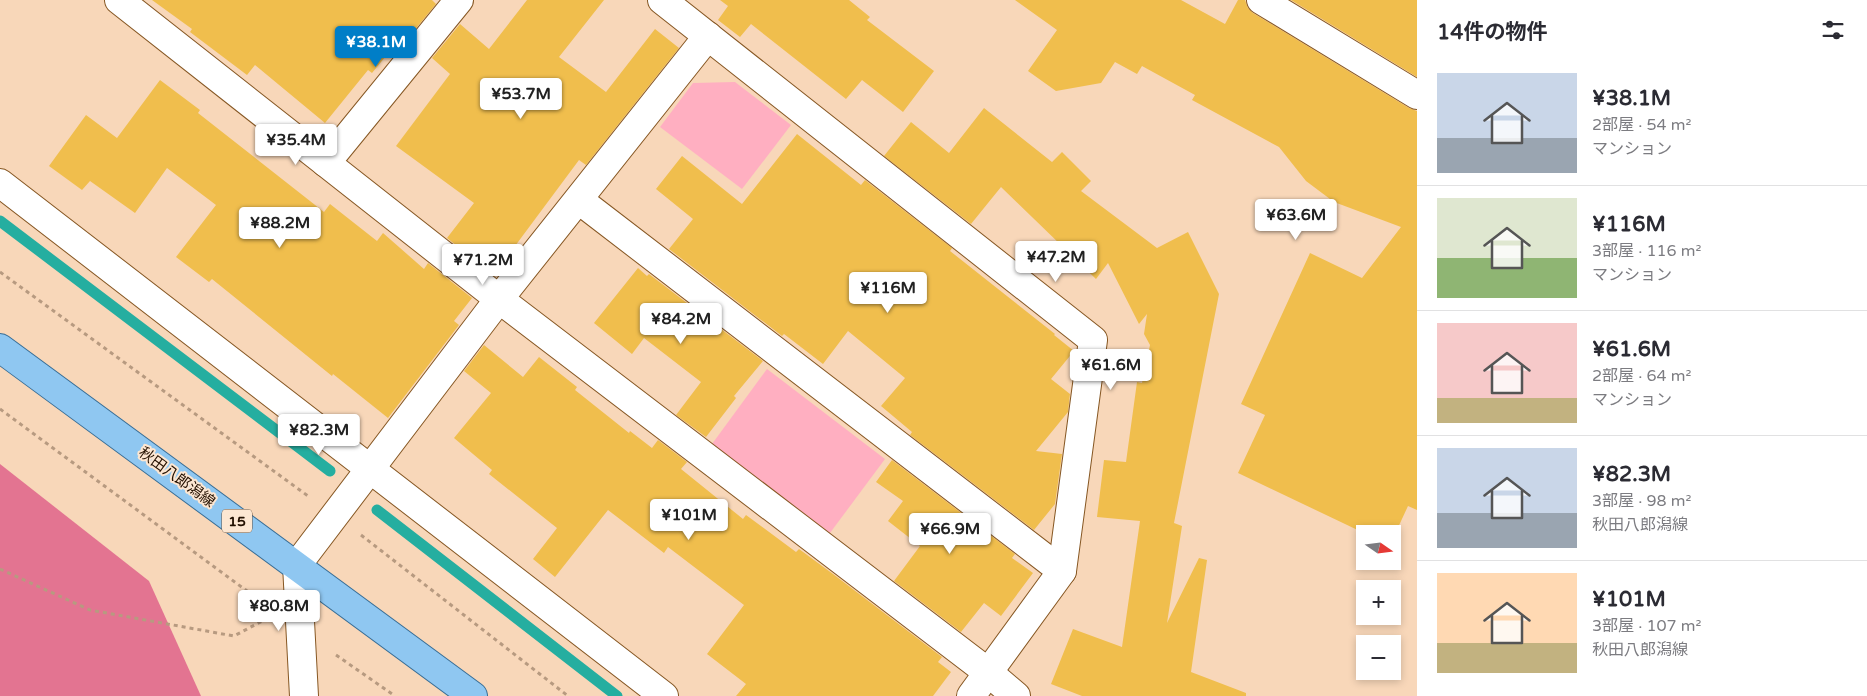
<!DOCTYPE html>
<html lang="ja">
<meta charset="utf-8">
<style>
body{margin:0;font-family:"Varela Round","Noto Sans JP",sans-serif;background:#f2f2f3;color:#2b2b33;height:100vh;display:flex;flex-direction:column;font-size:19px;white-space:nowrap}
*{box-sizing:border-box;margin:0}
p{font-size:16px;color:#7c7c81}
.icon{flex:none;width:28px;height:28px;fill:none;stroke:currentColor;stroke-width:2;stroke-linecap:round;stroke-linejoin:round}
.map{position:relative;flex:1;overflow:hidden}
.drawer{display:flex;flex-direction:column;background:#fff;width:450px}
.drawer>*{flex:none}
.needle{width:32px;rotate:104deg}
.fabs{position:absolute;left:1356px;top:525px;display:grid;gap:10px}
.fabs a{display:grid;place-items:center;width:45px;height:45px;border-radius:0px;background:#fff;box-shadow:0 2px 8px #0003;font-size:25px}
.price{position:absolute;translate:-50% -42px;padding:0 11px;border-radius:5px;background:#fff;color:#222;font-size:16px;line-height:32px;filter:drop-shadow(0 1px 2px #0008)}
.price::after{content:'';position:absolute;left:50%;top:30px;width:15px;height:11px;margin-left:-8px;background:inherit;clip-path:polygon(0 0,100% 0,50% 100%)}
.price.active{background:#007ec7;color:#fff}
ul{padding:0;list-style:none}
li{display:flex;align-items:center;gap:15px;height:125px;padding:0 20px}
li+li{border-top:1px solid #e1e1e2}
li span{display:grid;place-items:center;flex:none;width:140px;height:100px;border-radius:0px;color:#555}
li>.icon{margin-inline-start:auto}
span .icon{width:60px;height:60px;fill:#fffc;stroke-width:1}
li b{font-size:21px}
h2{display:flex;justify-content:space-between;align-items:center;height:60px;padding:0 20px;font-size:21px}
main{display:flex;flex:1;min-height:0}
.map>svg:first-child{display:block}
.green{fill:#ffafc1}
.forest{fill:#e37491}
.lines{fill:none;stroke-linecap:round;stroke-linejoin:round}
.stream{stroke:#25aea0;stroke-width:11}
.building{fill:#f0be4d}
.street-casing{stroke:#865723;stroke-width:30}
.primary-casing{stroke:#396e96;stroke-width:30}
.path{stroke:#b79a80;stroke-width:3;stroke-dasharray:4 4;stroke-linecap:butt}
.street{stroke:#fff;stroke-width:28}
.primary{stroke:#8fc7f1;stroke-width:28}
.labels{text-anchor:middle;dominant-baseline:central;stroke-width:4;stroke-linejoin:round;paint-order:stroke}
.shield{fill:#fde7d2;stroke:#64503f;stroke-width:1}
.shield-label{font-size:14px;font-weight:bold;fill:#231000}
.street-label{font-size:15px;fill:#231000;stroke:#fde7d2}
</style>
<main>
<div class="map">
<svg width="1417" height="696" viewBox="0 0 1417 696">
<rect width="100%" height="100%" fill="#f8d7b9"/>
<!-- green -->
<g class="green">
<path d="M 735,82 L 791,125 L 742,189 L 660,127 L 693,83 Z"/>
<path d="M 767,369 L 885,459 L 830,533 L 712,444 Z"/>
</g>
<!-- forest -->
<path class="forest" d="M 0,464 L 149,581 L 201,696 L 0,696 Z"/>
<g class="lines">
<!-- stream -->
<g class="stream">
<path d="M 0,221 L 330,471"/>
<path d="M 377,510 L 617,696"/>
</g>
</g>
<!-- building -->
<g class="building">
<path d="M 152,0 L 432,0 L 436,4 L 408,38 L 404,34 L 372,73 L 368,70 L 325,123 L 255,65 L 247,75 L 190,32 L 192,29 Z"/>
<path d="M 527,0 L 604,0 L 559,57 L 606,92 L 655,29 L 679,48 L 586,165 L 579,160 L 504,261 L 502,260 L 491,273 L 447,238 L 474,203 L 396,146 L 450,74 L 432,58 L 460,24 L 489,49 Z"/>
<path d="M 720,0 L 849,0 L 870,17 L 867,20 L 934,71 L 903,112 L 862,80 L 846,99 L 751,24 L 740,37 L 718,20 L 728,6 Z"/>
<path d="M 1015,0 L 1181,0 L 1225,24 L 1238,0 L 1245,0 L 1248,8 L 1253,13 L 1409,108 L 1417,111 L 1417,510 L 1408,506 L 1395,534 L 1366,534 L 1238,473 L 1265,415 L 1241,404 L 1310,253 L 1362,278 L 1401,227 L 1334,202 L 1306,181 L 1279,147 L 1192,100 L 1195,95 L 1142,66 L 1137,74 L 1115,62 L 1101,83 L 1056,91 L 1028,71 L 1057,30 Z"/>
<path d="M 1291,0 L 1417,0 L 1417,77 Z"/>
<path d="M 160,80 L 200,110 L 198,113 L 324,212 L 330,204 L 377,241 L 383,233 L 424,269 L 428,263 L 472,298 L 454,321 L 459,325 L 388,418 L 333,374 L 332,376 L 212,279 L 209,282 L 176,257 L 216,205 L 167,168 L 135,213 L 90,181 L 82,190 L 49,166 L 86,115 L 117,138 Z"/>
<path d="M 984,108 L 1052,162 L 1062,152 L 1091,181 L 1081,191 L 1157,248 L 1188,232 L 1219,294 L 1174,523 L 1182,526 L 1167,623 L 1199,558 L 1207,560 L 1191,672 L 1246,693 L 1246,696 L 1082,696 L 1051,684 L 1073,629 L 1122,647 L 1140,521 L 1097,517 L 1104,460 L 1126,462 L 1137,382 L 1142,383 L 1150,345 L 1144,334 L 1147,314 L 1139,324 L 1108,263 L 1096,279 L 1001,187 L 971,224 L 884,156 L 911,122 L 949,153 Z"/>
<path d="M 797,134 L 861,185 L 865,180 L 952,248 L 950,251 L 1055,334 L 1054,335 L 1074,351 L 1051,379 L 1070,394 L 1068,412 L 1036,451 L 1062,454 L 1055,504 L 1034,530 L 910,435 L 912,432 L 881,406 L 905,378 L 848,331 L 823,364 L 784,334 L 782,336 L 669,249 L 693,219 L 656,189 L 682,156 L 742,204 Z"/>
<path d="M 638,268 L 647,276 L 649,274 L 763,361 L 734,396 L 736,398 L 706,437 L 676,415 L 701,382 L 644,338 L 632,354 L 594,323 Z"/>
<path d="M 484,345 L 523,377 L 539,357 L 577,387 L 575,390 L 629,433 L 630,431 L 652,448 L 658,440 L 687,462 L 681,469 L 743,519 L 746,515 L 796,552 L 799,549 L 833,574 L 942,657 L 938,662 L 951,672 L 933,696 L 736,696 L 746,684 L 707,654 L 744,605 L 668,547 L 664,553 L 608,510 L 555,577 L 533,559 L 557,528 L 489,474 L 492,470 L 454,438 L 491,393 L 464,371 Z"/>
<path d="M 892,460 L 1015,554 L 1012,558 L 1033,573 L 1001,616 L 984,603 L 961,632 L 894,581 L 920,546 L 888,521 L 903,501 L 876,482 Z"/>
</g>
<g class="lines">
<defs>
<g id="street">
<path d="M 119,0 L 499,299 L 989,673 L 1016,696"/>
<path d="M 662,0 L 1093,340 L 1062,571 L 971,696"/>
<path d="M 1261,0 L 1417,95"/>
<path d="M 326,163 L 459,0"/>
<path d="M 0,183 L 664,696"/>
<path d="M 579,200 L 1062,571"/>
<path d="M 304,696 L 297,565 L 499,299 L 708,36"/>
</g>
<path id="primary" d="M 0,348 L 473,696"/>
</defs>
<!-- street casing -->
<use href="#street" class="street-casing"/>
<!-- primary casing -->
<use href="#primary" class="primary-casing"/>
<!-- path -->
<g class="path">
<path d="M 0,272 L 308,496"/>
<path d="M 0,409 L 266,605"/>
<path d="M 361,535 L 568,696"/>
<path d="M 0,569 L 90,610 L 234,636 L 266,619"/>
<path d="M 336,655 L 395,696"/>
</g>
<!-- street -->
<use href="#street" class="street"/>
<!-- primary -->
<use href="#primary" class="primary"/>
</g>
<g class="labels">
<!-- shield labels -->
<rect class="shield" x="222" y="509.5" width="30" height="23" rx="4"/>
<g class="shield-label">
<text x="237" y="521">15</text>
</g>
<!-- street labels -->
<g class="street-label">
<text transform="translate(177 477) rotate(36)">秋田八郎潟線</text>
</g>
</g>
</svg>
<div class="fabs">
<a><svg class="needle" viewBox="-14 -14 28 28"><path d="M0-13l5 13h-10z" fill="#e53935"/><path d="M0 13l5-13h-10z" fill="#7c7c81"/></svg></a>
<a>+</a>
<a>−</a>
</div>
<b class="price active" style="left:376px;top:68px">¥38.1M</b>
<b class="price" style="left:521px;top:120px">¥53.7M</b>
<b class="price" style="left:296px;top:166px">¥35.4M</b>
<b class="price" style="left:1296px;top:241px">¥63.6M</b>
<b class="price" style="left:280px;top:249px">¥88.2M</b>
<b class="price" style="left:1056px;top:283px">¥47.2M</b>
<b class="price" style="left:483px;top:286px">¥71.2M</b>
<b class="price" style="left:888px;top:314px">¥116M</b>
<b class="price" style="left:681px;top:345px">¥84.2M</b>
<b class="price" style="left:1111px;top:391px">¥61.6M</b>
<b class="price" style="left:319px;top:456px">¥82.3M</b>
<b class="price" style="left:689px;top:541px">¥101M</b>
<b class="price" style="left:950px;top:555px">¥66.9M</b>
<b class="price" style="left:279px;top:632px">¥80.8M</b>
</div>
<section class="drawer">
<h2>14件の物件<svg class="icon" aria-label="filters" viewBox="0 0 24 24"><path d="M4 7h16M4 17h16"/><circle cx="9" cy="7" r="2"/><circle cx="15" cy="17" r="2"/></svg></h2>
<ul>
<li><span style="background:linear-gradient(#c9d6e8 65%,#9aa5b1 0)"><svg class="icon" aria-label="home" viewBox="0 0 24 24"><path d="M3 11l9-7 9 7M6 9v11h12V9"/></svg></span><div><b>¥38.1M</b><p>2部屋 · 54 m²</p><p>マンション</p></div></li>
<li><span style="background:linear-gradient(#dfe7d0 60%,#8fb573 0)"><svg class="icon" aria-label="home" viewBox="0 0 24 24"><path d="M3 11l9-7 9 7M6 9v11h12V9"/></svg></span><div><b>¥116M</b><p>3部屋 · 116 m²</p><p>マンション</p></div></li>
<li><span style="background:linear-gradient(#f6c9c9 75%,#c2b280 0)"><svg class="icon" aria-label="home" viewBox="0 0 24 24"><path d="M3 11l9-7 9 7M6 9v11h12V9"/></svg></span><div><b>¥61.6M</b><p>2部屋 · 64 m²</p><p>マンション</p></div></li>
<li><span style="background:linear-gradient(#c9d6e8 65%,#9aa5b1 0)"><svg class="icon" aria-label="home" viewBox="0 0 24 24"><path d="M3 11l9-7 9 7M6 9v11h12V9"/></svg></span><div><b>¥82.3M</b><p>3部屋 · 98 m²</p><p>秋田八郎潟線</p></div></li>
<li><span style="background:linear-gradient(#ffd9b3 70%,#c2b280 0)"><svg class="icon" aria-label="home" viewBox="0 0 24 24"><path d="M3 11l9-7 9 7M6 9v11h12V9"/></svg></span><div><b>¥101M</b><p>3部屋 · 107 m²</p><p>秋田八郎潟線</p></div></li>
</ul>
</section>
</main>
